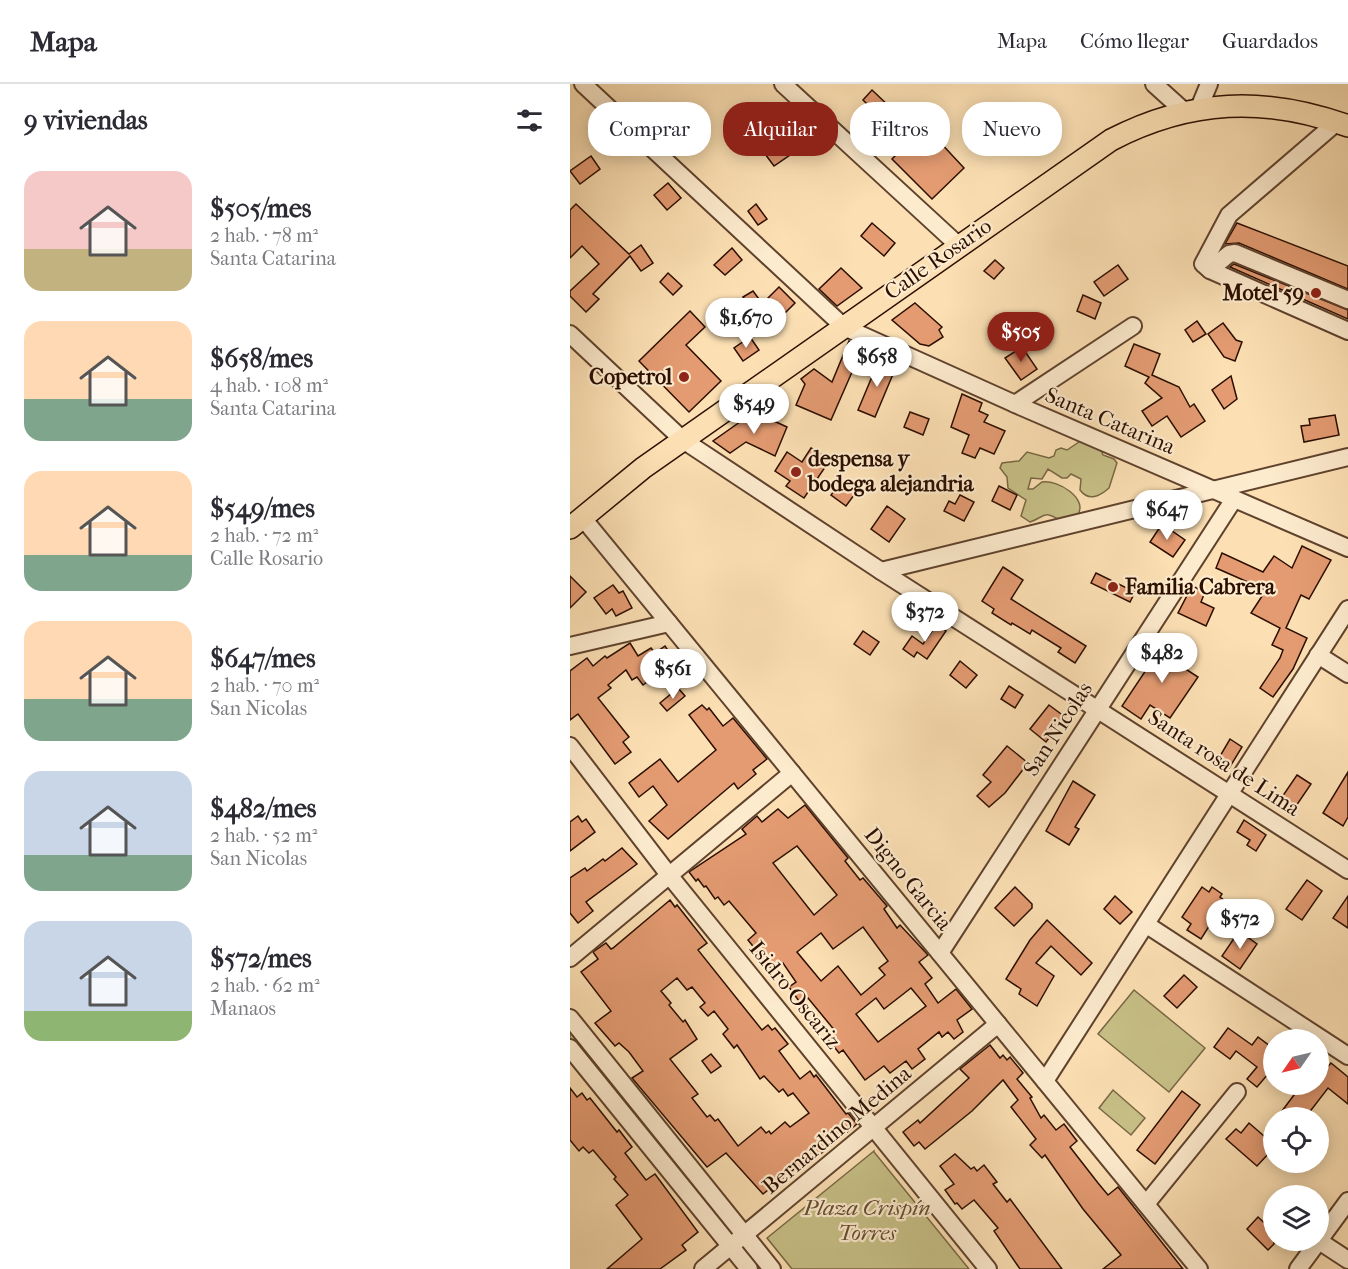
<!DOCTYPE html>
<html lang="es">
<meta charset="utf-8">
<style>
body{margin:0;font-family:"IM FELL French Canon",serif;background:#f2f2f3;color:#2b2b33;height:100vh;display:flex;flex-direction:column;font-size:22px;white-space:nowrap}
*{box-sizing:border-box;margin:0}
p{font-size:20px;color:#7c7c81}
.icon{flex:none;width:33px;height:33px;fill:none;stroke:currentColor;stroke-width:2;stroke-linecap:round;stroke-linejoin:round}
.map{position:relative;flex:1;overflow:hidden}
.drawer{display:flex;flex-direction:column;background:#fff;width:570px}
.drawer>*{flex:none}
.banner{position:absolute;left:18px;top:18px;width:570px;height:54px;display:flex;gap:12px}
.needle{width:39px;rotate:236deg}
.tools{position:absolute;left:693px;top:945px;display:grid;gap:12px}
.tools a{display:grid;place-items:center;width:66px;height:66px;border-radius:50%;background:#fff;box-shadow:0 3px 15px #0003;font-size:30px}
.price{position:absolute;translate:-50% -51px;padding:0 14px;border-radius:21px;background:#fff;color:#222;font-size:20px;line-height:39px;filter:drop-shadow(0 2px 3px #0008)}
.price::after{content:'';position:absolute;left:50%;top:36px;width:18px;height:14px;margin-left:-9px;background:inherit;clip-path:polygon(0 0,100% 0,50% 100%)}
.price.on{background:#8f2418;color:#fff}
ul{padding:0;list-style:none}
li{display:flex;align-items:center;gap:18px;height:150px;padding:0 24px}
li span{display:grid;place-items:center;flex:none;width:168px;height:120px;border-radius:18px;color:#555}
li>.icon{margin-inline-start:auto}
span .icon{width:72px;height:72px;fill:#fffc;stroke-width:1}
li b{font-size:26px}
h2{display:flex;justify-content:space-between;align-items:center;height:72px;padding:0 24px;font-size:26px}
.chip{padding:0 21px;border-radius:24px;background:#fff;box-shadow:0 3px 15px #0003;font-size:21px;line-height:54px}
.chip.on{background:#8f2418;color:#fff}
header{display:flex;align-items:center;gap:36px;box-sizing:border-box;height:84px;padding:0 30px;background:#fff;border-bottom:2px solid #e1e1e2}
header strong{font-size:28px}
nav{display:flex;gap:33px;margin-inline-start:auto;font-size:21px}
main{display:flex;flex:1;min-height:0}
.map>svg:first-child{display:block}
.green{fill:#c7c087;stroke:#796744;stroke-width:1.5}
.building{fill:#e49b72;stroke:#2b0e00;stroke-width:1.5;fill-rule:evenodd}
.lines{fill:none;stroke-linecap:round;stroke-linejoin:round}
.minor-casing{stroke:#5f422d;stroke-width:20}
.major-casing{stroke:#2b0e00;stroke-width:24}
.minor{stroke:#fdebce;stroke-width:16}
.major{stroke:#fce0b4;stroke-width:21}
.poi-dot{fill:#8f2418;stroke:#fdebce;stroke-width:2}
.labels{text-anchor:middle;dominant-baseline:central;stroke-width:4.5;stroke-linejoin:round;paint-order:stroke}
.street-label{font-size:22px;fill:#2b0e00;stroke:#fdebce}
.poi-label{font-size:22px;font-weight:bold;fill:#2b0e00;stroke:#fdebce;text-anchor:end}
.park-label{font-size:22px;font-style:italic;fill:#624c2f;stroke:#fdebce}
</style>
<header>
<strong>Mapa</strong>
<nav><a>Mapa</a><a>Cómo llegar</a><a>Guardados</a></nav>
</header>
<main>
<section class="drawer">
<h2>9 viviendas<svg class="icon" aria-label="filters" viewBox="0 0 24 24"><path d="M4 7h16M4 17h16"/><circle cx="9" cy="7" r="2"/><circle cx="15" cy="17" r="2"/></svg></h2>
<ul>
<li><span style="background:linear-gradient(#f6c9c9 65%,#c2b280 0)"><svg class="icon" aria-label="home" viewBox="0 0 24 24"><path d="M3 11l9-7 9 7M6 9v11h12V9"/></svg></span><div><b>$505/mes</b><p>2 hab. · 78 m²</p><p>Santa Catarina</p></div></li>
<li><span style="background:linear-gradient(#ffd9b3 65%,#7fa58c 0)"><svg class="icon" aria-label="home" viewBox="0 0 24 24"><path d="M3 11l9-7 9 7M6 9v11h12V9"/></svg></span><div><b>$658/mes</b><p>4 hab. · 108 m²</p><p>Santa Catarina</p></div></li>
<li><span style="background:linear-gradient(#ffd9b3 70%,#7fa58c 0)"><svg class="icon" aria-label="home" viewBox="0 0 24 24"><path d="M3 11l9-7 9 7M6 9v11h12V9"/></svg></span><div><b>$549/mes</b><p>2 hab. · 72 m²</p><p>Calle Rosario</p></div></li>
<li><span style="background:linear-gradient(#ffd9b3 65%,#7fa58c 0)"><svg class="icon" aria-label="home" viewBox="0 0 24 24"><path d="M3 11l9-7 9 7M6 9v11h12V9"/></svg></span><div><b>$647/mes</b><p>2 hab. · 70 m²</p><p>San Nicolas</p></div></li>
<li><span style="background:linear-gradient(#c9d6e8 70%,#7fa58c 0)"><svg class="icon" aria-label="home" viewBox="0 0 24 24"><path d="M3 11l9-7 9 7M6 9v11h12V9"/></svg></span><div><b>$482/mes</b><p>2 hab. · 52 m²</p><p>San Nicolas</p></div></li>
<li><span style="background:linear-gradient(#c9d6e8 75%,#8fb573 0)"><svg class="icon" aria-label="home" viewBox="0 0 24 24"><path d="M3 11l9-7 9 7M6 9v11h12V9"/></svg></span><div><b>$572/mes</b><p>2 hab. · 62 m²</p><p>Manaos</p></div></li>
</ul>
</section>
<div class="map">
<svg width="778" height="1185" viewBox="0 0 778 1185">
<rect width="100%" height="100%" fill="#fce0b4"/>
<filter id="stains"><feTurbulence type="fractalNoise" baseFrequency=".00333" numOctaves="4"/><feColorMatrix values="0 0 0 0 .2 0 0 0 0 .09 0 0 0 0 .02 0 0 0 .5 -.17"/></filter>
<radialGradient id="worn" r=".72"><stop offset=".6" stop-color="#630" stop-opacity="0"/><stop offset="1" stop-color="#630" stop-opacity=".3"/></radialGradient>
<!-- green -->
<g class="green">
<path d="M 515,354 L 529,361 L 533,371 L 544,375 L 547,379 L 539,404 C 530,412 519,418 510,406 L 511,395 L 501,390 L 497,394 L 492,394 L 478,385 L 472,395 L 461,394 L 458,405 L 463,405 L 472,398 C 487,395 520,415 507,432 L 490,436 C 472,426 477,432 460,438 L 451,432 L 456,416 L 438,404 L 437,393 L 430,384 L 432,379 L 449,377 L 457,368 L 479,374 L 484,372 L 486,366 L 491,364 L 497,366 Z"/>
<path d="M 564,906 L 635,964 L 599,1008 L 528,950 Z"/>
<path d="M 0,947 L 161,1147 L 161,1149 L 158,1150 L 0,954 Z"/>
<path d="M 543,1006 L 575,1034 L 561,1051 L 529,1024 Z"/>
<path d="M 304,1067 L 304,1068 L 399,1185 L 222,1185 L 197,1154 Z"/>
</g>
<!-- building -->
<g class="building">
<path d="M 302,6 L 322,25 L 306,41 L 291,26 L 297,20 L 293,16 Z"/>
<path d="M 209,54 L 220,71 L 204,82 L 192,66 Z"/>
<path d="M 367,55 L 394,84 L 362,115 L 322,75 L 338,59 L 350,71 Z"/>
<path d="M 21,72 L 30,85 L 10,100 L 0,87 Z"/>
<path d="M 98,99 L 111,114 L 97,126 L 84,111 Z"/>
<path d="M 6,120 L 59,170 L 71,161 L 83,179 L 71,187 L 60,172 L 23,210 L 29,215 L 16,228 L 0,212 L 0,207 L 29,180 L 12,162 L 0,174 L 0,126 Z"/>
<path d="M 186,120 L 197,135 L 188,141 L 178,127 Z"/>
<path d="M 302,139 L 325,159 L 314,172 L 291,152 Z"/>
<path d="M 667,139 L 778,182 L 778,205 L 669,159 L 655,160 Z"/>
<path d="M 162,164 L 172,176 L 155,191 L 144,181 Z"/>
<path d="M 425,176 L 434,184 L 424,195 L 414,187 Z"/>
<path d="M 664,180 L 778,226 L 778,235 L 660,183 Z"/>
<path d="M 548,181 L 558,195 L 534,212 L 524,198 Z"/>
<path d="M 271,184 L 292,204 L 267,222 L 249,205 Z"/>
<path d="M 98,189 L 112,202 L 103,211 L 90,198 Z"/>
<path d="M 209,203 L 225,219 L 214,230 L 198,214 Z"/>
<path d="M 183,207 L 207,239 L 200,245 L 173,213 Z"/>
<path d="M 513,211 L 531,219 L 525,235 L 507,227 Z"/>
<path d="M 345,219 L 372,243 L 369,246 L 373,253 L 359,262 L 350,260 L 322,236 Z"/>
<path d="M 120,227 L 135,243 L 116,261 L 151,297 L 119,328 L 69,277 Z"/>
<path d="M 627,237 L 636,250 L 623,258 L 615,246 Z"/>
<path d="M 653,239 L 666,256 L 672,258 L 665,277 L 654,273 L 638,250 Z"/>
<path d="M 180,253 L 189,266 L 173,277 L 164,264 Z"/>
<path d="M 279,257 L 293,263 L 261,336 L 226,321 L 235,300 L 231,295 L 244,285 L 262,298 Z"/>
<path d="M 564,260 L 590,270 L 582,291 L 609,303 L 620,323 L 624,320 L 635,337 L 611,353 L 597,332 L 582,342 L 572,327 L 592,314 L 575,299 L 579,293 L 555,282 Z"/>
<path d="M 452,263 L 467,285 L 451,296 L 435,274 Z"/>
<path d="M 309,276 L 326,283 L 305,333 L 288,326 Z"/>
<path d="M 661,292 L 667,315 L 654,325 L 642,306 Z"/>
<path d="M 392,310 L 412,319 L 409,327 L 418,331 L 414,338 L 435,347 L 424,370 L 410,364 L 405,374 L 392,369 L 399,351 L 381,343 Z"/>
<path d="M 184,328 L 217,343 L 205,372 L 176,358 L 160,369 L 143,357 Z"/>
<path d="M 340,328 L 359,335 L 353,351 L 334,343 Z"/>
<path d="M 765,331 L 769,351 L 734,358 L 731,342 L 740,341 L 739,335 Z"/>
<path d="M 241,364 L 260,376 L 234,414 L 216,402 L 220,397 L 205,387 L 217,368 L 232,378 Z"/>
<path d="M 272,396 L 287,407 L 276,422 L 261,411 Z"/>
<path d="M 429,402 L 447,411 L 440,426 L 422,417 Z"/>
<path d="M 390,411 L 404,418 L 394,437 L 374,427 L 379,417 L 385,420 Z"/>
<path d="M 317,422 L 335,435 L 319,458 L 301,445 Z"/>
<path d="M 592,440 L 615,456 L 603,473 L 580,458 Z"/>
<path d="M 732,462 L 761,476 L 739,515 L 731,511 L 716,544 L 737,554 L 723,585 L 703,613 L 690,604 L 710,574 L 713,566 L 702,561 L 710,544 L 681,529 L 696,506 L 646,484 L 652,469 L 693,488 L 704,472 L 722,484 Z"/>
<path d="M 433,483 L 453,496 L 441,515 L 516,562 L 505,579 L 488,568 L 491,564 L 462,546 L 460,550 L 442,539 L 441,541 L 422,529 L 424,525 L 412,517 Z"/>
<path d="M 526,489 L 565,508 L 560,518 L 521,499 Z"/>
<path d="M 0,492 L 16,508 L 0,524 Z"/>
<path d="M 43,501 L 49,509 L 53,507 L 62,524 L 46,532 L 42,525 L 36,530 L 24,514 Z"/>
<path d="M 622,502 L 635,508 L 631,518 L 644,524 L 636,542 L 608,529 Z"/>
<path d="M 367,540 L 376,547 L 357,575 L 347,568 L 344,573 L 333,565 L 342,552 L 353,560 Z"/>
<path d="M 293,547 L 309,558 L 300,571 L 284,560 Z"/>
<path d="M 60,559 L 68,572 L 81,564 L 85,569 L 95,562 L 99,568 L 102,566 L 117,587 L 105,596 L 96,584 L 73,601 L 67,593 L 62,596 L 56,586 L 38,601 L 41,604 L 28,614 L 59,653 L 53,658 L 61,668 L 45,680 L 8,630 L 0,636 L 0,587 L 17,574 L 23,582 L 35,572 L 37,574 Z"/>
<path d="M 603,559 L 622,572 L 614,584 L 628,593 L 600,634 L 580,621 L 571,635 L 552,622 L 588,568 L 594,572 Z"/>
<path d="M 390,577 L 407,591 L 396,604 L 380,591 Z"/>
<path d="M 439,602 L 453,611 L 445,624 L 431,615 Z"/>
<path d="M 108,604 L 115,612 L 97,627 L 90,619 Z"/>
<path d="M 132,621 L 137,626 L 139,624 L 153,642 L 163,634 L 197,675 L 183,686 L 186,690 L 168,705 L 164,699 L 98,755 L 79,737 L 97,721 L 83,702 L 69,713 L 59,699 L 90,675 L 108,698 L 146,666 L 119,631 Z"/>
<path d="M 479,621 L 495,633 L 476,658 L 460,645 Z"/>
<path d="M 660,655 L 672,663 L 658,686 L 646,679 Z"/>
<path d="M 437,662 L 458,679 L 435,709 L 419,723 L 407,712 L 421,698 L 413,691 Z"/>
<path d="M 778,688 L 778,733 L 773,742 L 753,729 Z"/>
<path d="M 727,691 L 741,700 L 724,725 L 710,716 Z"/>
<path d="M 503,697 L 525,711 L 505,743 L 509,745 L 499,761 L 476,747 Z"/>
<path d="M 235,721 L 278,774 L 275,777 L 290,796 L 293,794 L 317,822 L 314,825 L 327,844 L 330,841 L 358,871 L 349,878 L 362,894 L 355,900 L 368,919 L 386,905 L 402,925 L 387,936 L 393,948 L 384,955 L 378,948 L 372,953 L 369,948 L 348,965 L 355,975 L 342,985 L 336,977 L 320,989 L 314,982 L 295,996 L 273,966 L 269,969 L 257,954 L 266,948 L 238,914 L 231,920 L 219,903 L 226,898 L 213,879 L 203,887 L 178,856 L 186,849 L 159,817 L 154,821 L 148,813 L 145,815 L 136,802 L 134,803 L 128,795 L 126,797 L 119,788 L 176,750 L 172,745 L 187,732 L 192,738 L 208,725 L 218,734 ZM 227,762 L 267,811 L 244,831 L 203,779 ZM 293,843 L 318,877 L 309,884 L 315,891 L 291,911 L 268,882 L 251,897 L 227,868 L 251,849 L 263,865 ZM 341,904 L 356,922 L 308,958 L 286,930 L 306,914 L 314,925 Z"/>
<path d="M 8,732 L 12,738 L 16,735 L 25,748 L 0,767 L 0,738 Z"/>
<path d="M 674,736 L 696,751 L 686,767 L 677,761 L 680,756 L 667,748 Z"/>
<path d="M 52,764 L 67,780 L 16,818 L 23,827 L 8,839 L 0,829 L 0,794 L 15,784 L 17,787 L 33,775 L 35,777 Z"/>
<path d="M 737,796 L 752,807 L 732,836 L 716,825 Z"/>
<path d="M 445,803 L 462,820 L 462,824 L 444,842 L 425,824 Z"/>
<path d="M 632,803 L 639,808 L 642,803 L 652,810 L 650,813 L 655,817 L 631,855 L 617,846 L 621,840 L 612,833 Z"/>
<path d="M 545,812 L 562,828 L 550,840 L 534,825 Z"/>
<path d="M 778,812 L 778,844 L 763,834 Z"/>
<path d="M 100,816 L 105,823 L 107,821 L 137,859 L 128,866 L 192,946 L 198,941 L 202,946 L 205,944 L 218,960 L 209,967 L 230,995 L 240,987 L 244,993 L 246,991 L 276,1030 L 278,1029 L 287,1040 L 231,1086 L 228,1082 L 193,1110 L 156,1069 L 137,1083 L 62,994 L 73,987 L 59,968 L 49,959 L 45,962 L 25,939 L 41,927 L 11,888 L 28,875 L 23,868 L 36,859 L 41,865 L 43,864 ZM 107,894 L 117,906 L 122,903 L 135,919 L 130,923 L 138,932 L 144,927 L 158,945 L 153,950 L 164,964 L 167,961 L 190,995 L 194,992 L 209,1008 L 213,1005 L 218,1012 L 223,1009 L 239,1029 L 220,1043 L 215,1038 L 201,1050 L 199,1047 L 196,1049 L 191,1043 L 168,1062 L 148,1035 L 145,1037 L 140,1031 L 137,1033 L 122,1014 L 128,1010 L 100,975 L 127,955 L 115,936 L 113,938 L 99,921 L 101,919 L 91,907 Z"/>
<path d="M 477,836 L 522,879 L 511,891 L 481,862 L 466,879 L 484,892 L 467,922 L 449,910 L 451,905 L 436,895 L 460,856 Z"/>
<path d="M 669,847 L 687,860 L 670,885 L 652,872 Z"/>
<path d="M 614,891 L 627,903 L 607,924 L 594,912 Z"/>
<path d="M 658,944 L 682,961 L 688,953 L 704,965 L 704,983 L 687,1003 L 677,995 L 687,983 L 666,967 L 660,975 L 644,963 Z"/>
<path d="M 420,961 L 430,974 L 433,971 L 437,976 L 440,973 L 453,989 L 447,995 L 462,1013 L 460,1014 L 471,1034 L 474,1031 L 486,1046 L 494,1040 L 507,1057 L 500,1063 L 528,1099 L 538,1111 L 548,1103 L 613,1185 L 533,1185 L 551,1171 L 513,1125 L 475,1071 L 472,1074 L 460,1061 L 466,1055 L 441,1023 L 448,1016 L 433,996 L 402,1027 L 355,1065 L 349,1058 L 344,1062 L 333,1048 L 348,1036 L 350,1039 L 399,994 L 390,985 Z"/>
<path d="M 141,970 L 151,982 L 141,989 L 132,977 Z"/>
<path d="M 761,979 L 778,993 L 778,1020 L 758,1004 L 735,1034 L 720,1034 L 712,1027 L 727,1007 L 719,1000 L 748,1000 L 748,994 Z"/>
<path d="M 0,1004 L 7,1013 L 12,1009 L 17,1016 L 20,1014 L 47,1048 L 49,1046 L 62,1063 L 55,1069 L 76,1096 L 85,1090 L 128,1148 L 112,1161 L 116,1166 L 90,1185 L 37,1185 L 72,1155 L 46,1121 L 58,1111 L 44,1095 L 46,1093 L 23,1066 L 19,1069 L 13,1063 L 9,1067 L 0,1056 Z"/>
<path d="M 612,1007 L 630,1021 L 585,1080 L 567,1066 Z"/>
<path d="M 679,1039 L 702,1059 L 697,1065 L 700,1068 L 687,1082 L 656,1055 L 666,1045 L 671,1049 Z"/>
<path d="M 385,1070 L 401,1085 L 404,1083 L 407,1087 L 414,1081 L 427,1098 L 423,1100 L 437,1118 L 440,1115 L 492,1185 L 450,1185 L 424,1147 L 428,1144 L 404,1116 L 392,1125 L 387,1119 L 385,1120 L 375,1106 L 384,1100 L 370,1082 Z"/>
<path d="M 688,1133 L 704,1148 L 704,1160 L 698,1166 L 677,1145 Z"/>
</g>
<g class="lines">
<defs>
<g id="minor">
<path d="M 13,0 L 274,243 L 445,320 L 778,464"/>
<path d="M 213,0 L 388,161"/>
<path d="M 584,0 L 615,28"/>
<path d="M 629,24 L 639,0"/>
<path d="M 767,38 L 659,131 L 633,180 L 640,186 L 778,247"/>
<path d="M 640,186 L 659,170 L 665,169 L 778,216"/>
<path d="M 0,250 L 113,356 L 311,487 L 778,786"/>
<path d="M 445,320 L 563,242"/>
<path d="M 12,433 L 629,1185"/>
<path d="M 311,487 L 778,373"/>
<path d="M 0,562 L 99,539"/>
<path d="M 748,571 L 778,590"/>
<path d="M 0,662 L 99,791 L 418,1185"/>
<path d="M 577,841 L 778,972"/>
<path d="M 370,869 L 664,415"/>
<path d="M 0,874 L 222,689"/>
<path d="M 0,934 L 202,1185"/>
<path d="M 0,964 L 179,1185"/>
<path d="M 475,997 L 778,525"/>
<path d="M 576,1120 L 667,1008"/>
<path d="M 749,1157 L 778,1176"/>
<path d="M 133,1185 L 428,940"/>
<path d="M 728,1185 L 778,1117"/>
</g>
<path id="major" d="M 0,444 L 73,384 L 541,56 C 620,15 695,12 778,42"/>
</defs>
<!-- minor casing -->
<use href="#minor" class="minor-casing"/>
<!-- major casing -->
<use href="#major" class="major-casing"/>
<!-- minor -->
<use href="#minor" class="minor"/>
<!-- major -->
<use href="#major" class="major"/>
</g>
<!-- markers -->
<g class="poi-dot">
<circle cx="746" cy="209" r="6"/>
<circle cx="114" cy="293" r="6"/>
<circle cx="226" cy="388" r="6"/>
<circle cx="543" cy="503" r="6"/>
</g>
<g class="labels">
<!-- street labels -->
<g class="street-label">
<text transform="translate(368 175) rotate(-35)">Calle Rosario</text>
<text transform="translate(540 337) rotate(23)">Santa Catarina</text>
<text transform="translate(488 645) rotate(-57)">San Nicolas</text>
<text transform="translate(654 679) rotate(33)">Santa rosa de Lima</text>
<text transform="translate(338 795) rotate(51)">Digno Garcia</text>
<text transform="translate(225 911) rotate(51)">Isidro Oscariz</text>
<text transform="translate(267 1046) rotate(-40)">Bernardino Medina</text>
</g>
<!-- poi labels -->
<g class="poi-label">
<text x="734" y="209">Motel 59</text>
<text x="102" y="293">Copetrol</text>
<text x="238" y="375" text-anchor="start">despensa y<tspan x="238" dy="25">bodega alejandria</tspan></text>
<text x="555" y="503" text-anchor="start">Familia Cabrera</text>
</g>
<!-- park labels -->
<g class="park-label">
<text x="297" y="1124">Plaza Crispín<tspan x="297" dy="25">Torres</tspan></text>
</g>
</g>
<rect width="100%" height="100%" filter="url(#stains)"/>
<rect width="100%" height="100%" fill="url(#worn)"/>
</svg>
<div class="tools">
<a><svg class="needle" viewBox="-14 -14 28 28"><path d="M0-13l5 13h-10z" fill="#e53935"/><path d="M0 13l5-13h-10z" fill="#7c7c81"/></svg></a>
<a><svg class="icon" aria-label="locate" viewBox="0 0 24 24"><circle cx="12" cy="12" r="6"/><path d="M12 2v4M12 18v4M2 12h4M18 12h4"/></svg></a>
<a><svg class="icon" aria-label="layers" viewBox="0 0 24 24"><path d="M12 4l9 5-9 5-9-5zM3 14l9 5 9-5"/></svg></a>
</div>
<b class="price" style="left:176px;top:265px">$1,670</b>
<b class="price on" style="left:451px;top:279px">$505</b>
<b class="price" style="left:307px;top:304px">$658</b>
<b class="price" style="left:184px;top:351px">$549</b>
<b class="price" style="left:597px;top:457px">$647</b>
<b class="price" style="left:355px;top:559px">$372</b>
<b class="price" style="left:592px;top:600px">$482</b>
<b class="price" style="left:103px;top:616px">$561</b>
<b class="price" style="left:670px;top:866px">$572</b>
<div class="banner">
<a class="chip">Comprar</a>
<a class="chip on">Alquilar</a>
<a class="chip">Filtros</a>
<a class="chip">Nuevo</a>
</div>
</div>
</main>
